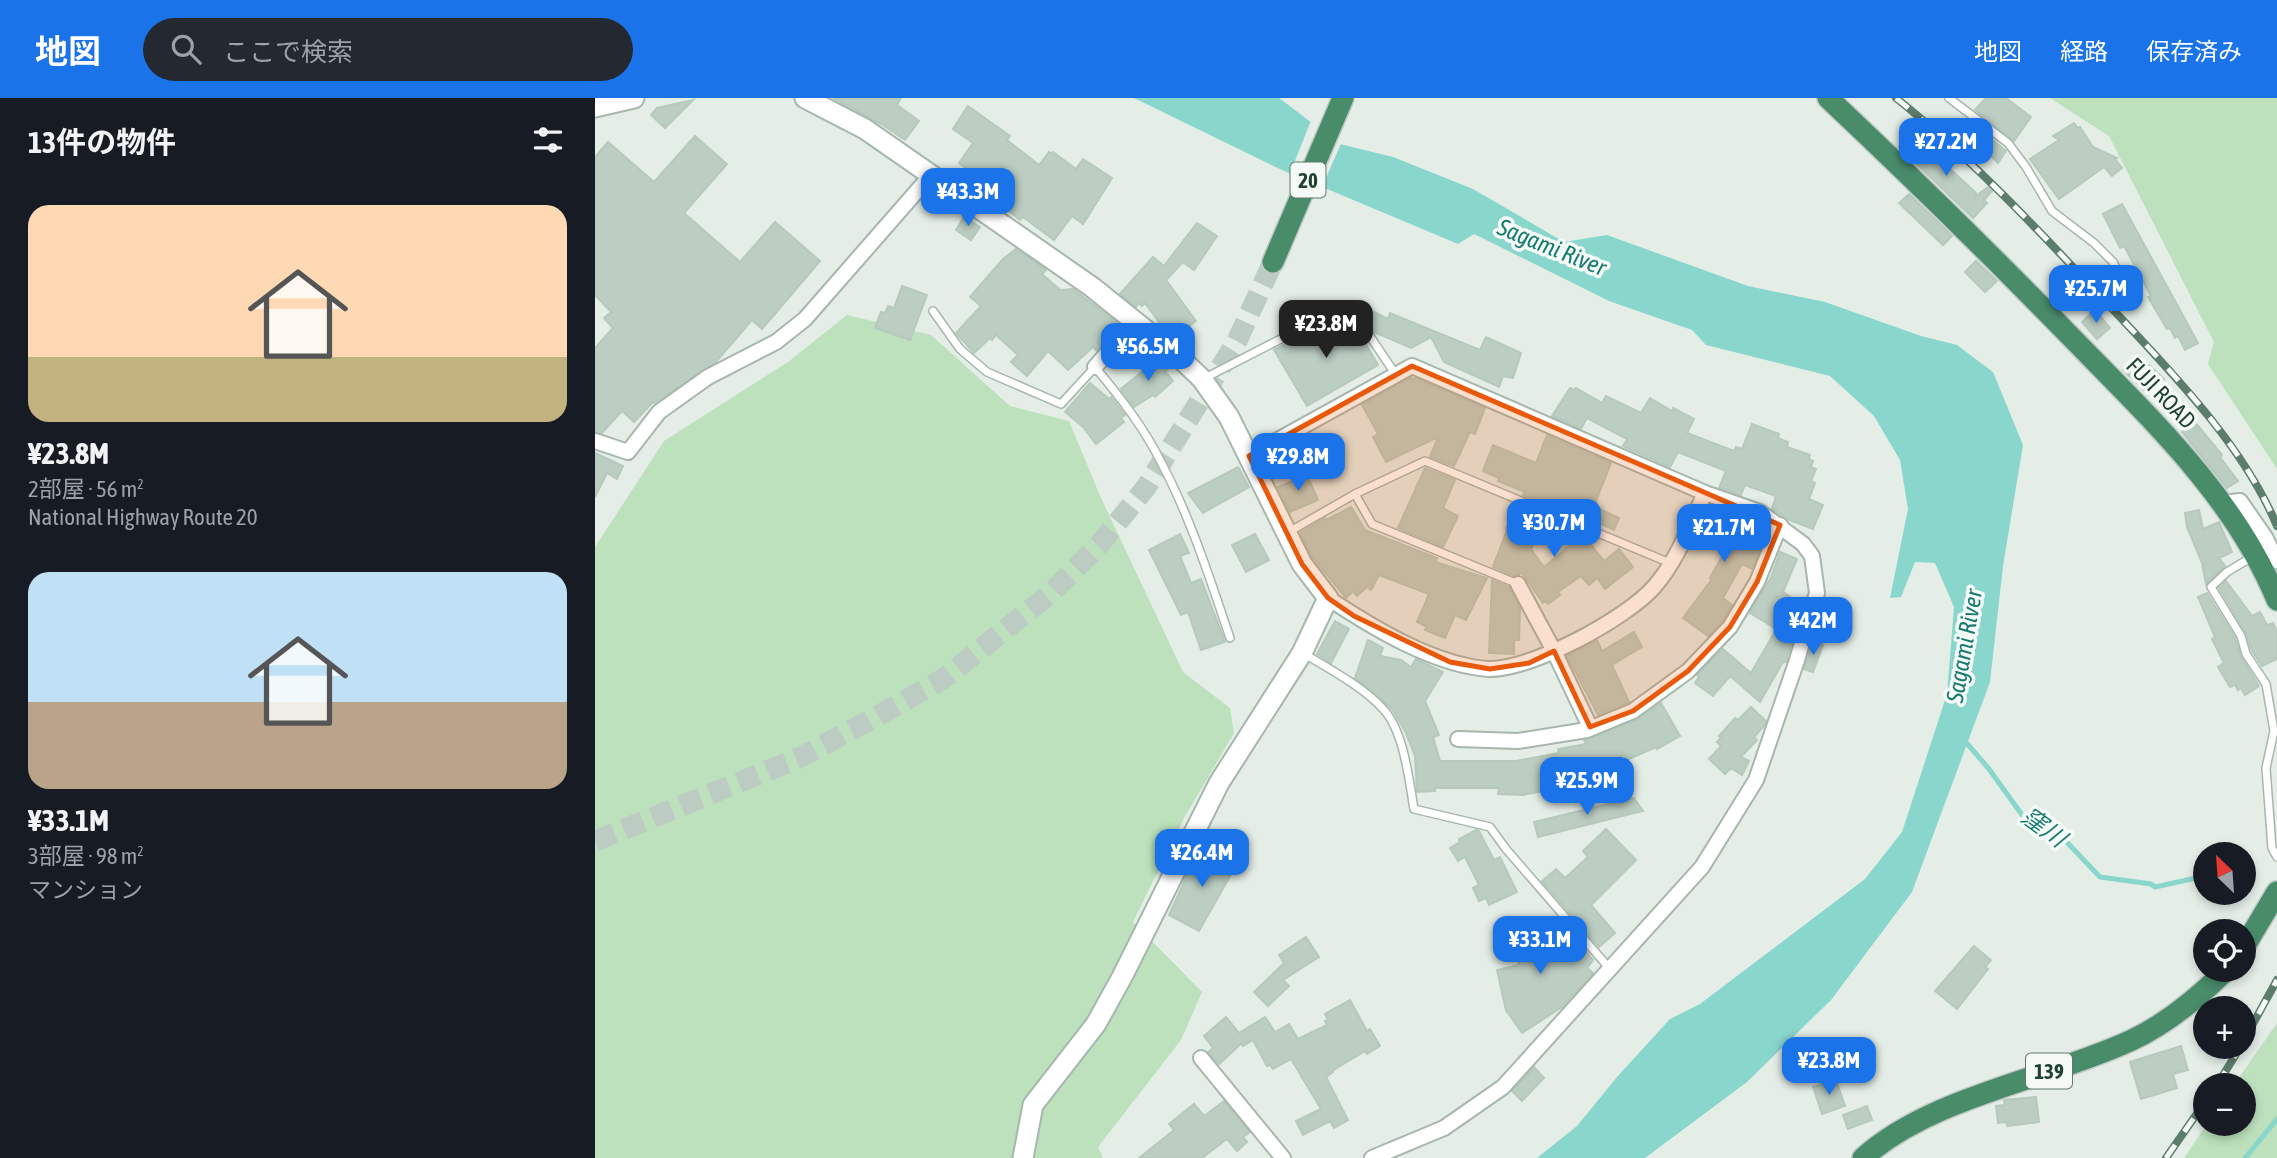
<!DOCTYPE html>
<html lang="ja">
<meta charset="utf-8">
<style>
body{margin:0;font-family:"Asap Condensed","Noto Sans JP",sans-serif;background:#242831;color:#f1f3f6;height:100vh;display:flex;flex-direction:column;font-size:26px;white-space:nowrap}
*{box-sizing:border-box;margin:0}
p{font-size:23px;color:#9ea1a6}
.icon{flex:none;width:38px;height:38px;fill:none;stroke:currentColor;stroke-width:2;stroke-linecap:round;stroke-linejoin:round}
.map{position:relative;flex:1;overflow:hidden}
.side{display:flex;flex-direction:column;background:#171b24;width:595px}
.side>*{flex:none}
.needle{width:46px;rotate:335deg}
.controls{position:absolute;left:1598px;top:744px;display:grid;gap:14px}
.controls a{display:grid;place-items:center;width:63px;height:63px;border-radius:50%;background:#171b24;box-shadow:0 4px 10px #0003;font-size:35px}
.price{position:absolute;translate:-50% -60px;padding:0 16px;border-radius:14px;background:#1a73e8;color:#fff;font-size:23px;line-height:46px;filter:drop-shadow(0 2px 4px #0008)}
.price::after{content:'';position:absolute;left:50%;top:42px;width:21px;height:16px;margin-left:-10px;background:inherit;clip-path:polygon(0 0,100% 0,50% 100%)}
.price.current{background:#222;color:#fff}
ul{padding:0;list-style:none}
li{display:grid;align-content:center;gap:14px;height:371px;padding:0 28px}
li span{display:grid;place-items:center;height:217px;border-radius:21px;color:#555}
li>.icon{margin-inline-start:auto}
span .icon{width:126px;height:126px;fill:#fffc;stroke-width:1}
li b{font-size:30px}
h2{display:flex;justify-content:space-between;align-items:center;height:84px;padding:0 28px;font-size:30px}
header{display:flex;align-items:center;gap:42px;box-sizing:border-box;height:98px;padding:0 35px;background:#1a73e8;color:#fff}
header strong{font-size:33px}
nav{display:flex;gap:38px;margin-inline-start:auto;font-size:24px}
.search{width:490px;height:63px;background:#242831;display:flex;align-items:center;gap:18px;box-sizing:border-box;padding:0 24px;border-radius:38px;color:#9ea1a6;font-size:26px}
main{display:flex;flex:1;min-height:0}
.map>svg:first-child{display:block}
.green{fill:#bce1bc}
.water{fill:#89d6cd}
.pier{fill:#e4eee7}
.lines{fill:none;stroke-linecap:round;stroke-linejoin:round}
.stream{stroke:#89d6cd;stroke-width:5}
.building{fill:#bccdc2;stroke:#b6c9bc;stroke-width:2}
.trunk-tunnel{stroke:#bdccc3;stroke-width:21;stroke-dasharray:21 10;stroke-linecap:butt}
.service-casing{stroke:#a6b7ad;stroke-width:10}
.minor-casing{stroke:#a6b7ad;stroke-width:18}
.tertiary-casing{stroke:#a6b7ad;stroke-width:23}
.trunk-casing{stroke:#c1cac5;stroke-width:24}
.service{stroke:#fff;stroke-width:7}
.minor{stroke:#fff;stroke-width:14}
.tertiary{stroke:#fff;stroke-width:19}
.trunk{stroke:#498c6a;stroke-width:21}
.rail-casing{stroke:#5d7d6c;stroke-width:8}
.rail{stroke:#f5faf6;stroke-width:5;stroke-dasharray:16;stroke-linecap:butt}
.marked{fill:#e8590c;fill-opacity:0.2;stroke:#e8590c;stroke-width:5;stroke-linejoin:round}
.labels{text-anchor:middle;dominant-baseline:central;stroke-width:7;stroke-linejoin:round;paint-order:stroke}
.shield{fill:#f5faf6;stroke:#61796c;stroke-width:2}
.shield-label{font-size:21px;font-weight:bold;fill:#224231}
.street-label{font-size:23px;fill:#224231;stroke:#f5faf6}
.water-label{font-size:24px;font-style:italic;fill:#187c72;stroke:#f5faf6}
</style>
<header>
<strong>地図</strong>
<div class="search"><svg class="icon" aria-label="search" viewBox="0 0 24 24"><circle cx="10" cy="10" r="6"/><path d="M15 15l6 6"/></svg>ここで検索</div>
<nav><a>地図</a><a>経路</a><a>保存済み</a></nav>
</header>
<main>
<section class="side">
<h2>13件の物件<svg class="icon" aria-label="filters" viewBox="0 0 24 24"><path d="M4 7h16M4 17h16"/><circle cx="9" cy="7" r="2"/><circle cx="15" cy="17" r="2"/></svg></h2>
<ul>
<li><span style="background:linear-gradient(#ffd9b3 70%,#c2b280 0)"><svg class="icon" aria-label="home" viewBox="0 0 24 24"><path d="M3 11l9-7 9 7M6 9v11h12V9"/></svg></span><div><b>¥23.8M</b><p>2部屋 · 56 m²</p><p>National Highway Route 20</p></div></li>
<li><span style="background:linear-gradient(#bfe0f5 60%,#b9a48a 0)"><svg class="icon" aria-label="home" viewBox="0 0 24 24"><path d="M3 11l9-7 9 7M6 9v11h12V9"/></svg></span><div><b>¥33.1M</b><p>3部屋 · 98 m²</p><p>マンション</p></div></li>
</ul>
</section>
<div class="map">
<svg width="1682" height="1060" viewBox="0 0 1682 1060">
<rect width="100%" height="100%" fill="#e4eee7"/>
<!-- green -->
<g class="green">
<path d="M 1455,0 L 1682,0 L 1682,371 L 1613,266 L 1619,244 L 1514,38 Z"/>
<path d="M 252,217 L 336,237 L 415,308 L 474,323 L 506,400 L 588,574 L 635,610 L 639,635 L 588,722 L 538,824 L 607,894 L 586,942 L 503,1049 L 508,1060 L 0,1060 L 0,449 L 69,343 L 193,264 Z"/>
<path d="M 1682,925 L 1682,1060 L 1589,1060 L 1612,1026 L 1648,1026 L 1648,987 L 1639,987 Z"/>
</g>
<!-- water -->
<path class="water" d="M 539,0 L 684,0 L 745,46 L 798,59 L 878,91 L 969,144 L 1012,137 L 1153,188 L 1230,204 L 1326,238 L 1362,247 L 1398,274 L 1428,347 L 1408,468 L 1395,584 L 1317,794 L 1236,902 L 1152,984 L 1050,1060 L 942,1060 L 982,1028 L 1022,979 L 1075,921 L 1105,906 L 1270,781 L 1307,734 L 1352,596 L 1359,509 L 1340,465 L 1320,464 L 1306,499 L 1295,500 L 1313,411 L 1305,362 L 1279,318 L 1235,278 L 1111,247 L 1097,232 L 1014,203 L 879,136 L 863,146 L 687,72 Z"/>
<!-- pier -->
<path class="pier" d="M 717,20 L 747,43 L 726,92 L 694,78 Z"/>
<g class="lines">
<!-- stream -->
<g class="stream">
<path d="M 1369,642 L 1394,671 L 1430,721 L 1466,738 L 1505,779 L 1556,786 L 1560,789 L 1610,778"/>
<path d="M 1650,1060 L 1682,1021"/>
</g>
</g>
<!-- building -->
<g class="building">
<path d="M 238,0 L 306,0 L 302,7 L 324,23 L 310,42 L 288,27 Z"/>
<path d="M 1391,0 L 1411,0 L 1436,19 L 1419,43 L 1380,12 Z"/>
<path d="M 98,2 L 70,30 L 56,17 L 62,10 Z"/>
<path d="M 373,8 L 415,38 L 412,42 L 444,67 L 454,54 L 457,56 L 458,54 L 481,71 L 488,61 L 517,80 L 488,126 L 477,118 L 459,142 L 428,119 L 425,122 L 414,113 L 416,110 L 413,108 L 417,103 L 364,65 L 378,45 L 358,31 Z"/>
<path d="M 1372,21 L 1411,53 L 1403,65 L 1370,32 L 1367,27 Z"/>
<path d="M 1479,25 L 1483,30 L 1485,29 L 1498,49 L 1522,60 L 1520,61 L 1527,70 L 1517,78 L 1509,69 L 1464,101 L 1435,61 L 1464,42 L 1458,38 Z"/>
<path d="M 100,38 L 132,66 L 89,115 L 145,164 L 180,124 L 225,163 L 167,231 L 157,222 L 120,265 L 59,305 L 58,304 L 39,324 L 27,313 L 7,335 L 0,334 L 0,250 L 18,230 L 9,220 L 16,214 L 0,197 L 0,59 L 13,44 L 59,84 Z"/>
<path d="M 1314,38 L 1338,60 L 1341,58 L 1381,95 L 1378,100 L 1393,89 L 1397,93 L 1389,102 L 1392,105 L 1378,120 L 1304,49 Z"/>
<path d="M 1314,96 L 1357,138 L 1348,147 L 1304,105 Z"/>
<path d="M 1527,106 L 1603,245 L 1590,252 L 1583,238 L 1580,240 L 1575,230 L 1572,231 L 1553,199 L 1556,198 L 1529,148 L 1525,150 L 1508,116 Z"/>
<path d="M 369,119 L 385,129 L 376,142 L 361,132 Z"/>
<path d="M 602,125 L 622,138 L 599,172 L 588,164 L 571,182 L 601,223 L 579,239 L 570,232 L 550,205 L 547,208 L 544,205 L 541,209 L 525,196 L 558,159 L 569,168 Z"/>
<path d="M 421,151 L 451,172 L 447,176 L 465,192 L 478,191 L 524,226 L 502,253 L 498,249 L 473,272 L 453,253 L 432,278 L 416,264 L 423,257 L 401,237 L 397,242 L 395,240 L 379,255 L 361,235 L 386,208 L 375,199 L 408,161 Z"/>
<path d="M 1381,163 L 1402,183 L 1390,194 L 1370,174 Z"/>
<path d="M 307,188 L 332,197 L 315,242 L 280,230 L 286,214 L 290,215 L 293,208 L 299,210 Z"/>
<path d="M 709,204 L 718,217 L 692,231 L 689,222 L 697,220 L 693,215 Z"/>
<path d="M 1500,212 L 1515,230 L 1502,241 L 1487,224 Z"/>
<path d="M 779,214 L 793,221 L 795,215 L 885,252 L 891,239 L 926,255 L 918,280 L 908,278 L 904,289 L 849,264 L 836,239 L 816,250 L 779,234 L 774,225 Z"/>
<path d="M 752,223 L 754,227 L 758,224 L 783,267 L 712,308 L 679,252 L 725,228 L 732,236 Z"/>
<path d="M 1543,257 L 1569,281 L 1556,294 L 1551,294 L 1528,272 Z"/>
<path d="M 564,260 L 573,271 L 570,273 L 578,283 L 560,299 L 558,297 L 539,309 L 526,291 Z"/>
<path d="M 815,280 L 823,281 L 890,310 L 880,336 L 875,334 L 859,368 L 835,359 L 843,339 L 791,364 L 778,339 L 783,336 L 767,307 Z"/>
<path d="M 495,285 L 514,301 L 516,299 L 530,317 L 526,320 L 529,324 L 501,346 L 488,329 L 470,314 Z"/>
<path d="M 975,290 L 979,292 L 981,290 L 1007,305 L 1011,298 L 1046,315 L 1055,300 L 1077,313 L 1078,310 L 1099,321 L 1092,335 L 1139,353 L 1141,349 L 1147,351 L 1157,326 L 1184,336 L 1183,340 L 1193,344 L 1192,349 L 1215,357 L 1214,361 L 1218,363 L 1216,369 L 1221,371 L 1216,383 L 1220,385 L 1214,401 L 1228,407 L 1218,431 L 1192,421 L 1177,411 L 1181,398 L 1150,387 L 1146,397 L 1124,390 L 1131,373 L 1083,354 L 1075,369 L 1028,348 L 1032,341 L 992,320 L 986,331 L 957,318 Z"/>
<path d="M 1599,323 L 1627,357 L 1625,359 L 1643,383 L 1632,390 L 1587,334 Z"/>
<path d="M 952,337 L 1016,365 L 999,408 L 1024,420 L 1019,432 L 959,404 L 956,409 L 928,397 L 930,394 L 903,383 L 904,380 L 888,373 L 898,347 L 941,365 Z"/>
<path d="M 0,355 L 28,368 L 22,381 L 12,375 L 0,399 Z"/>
<path d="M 643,369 L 654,389 L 608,415 L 593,395 Z"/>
<path d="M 830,370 L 860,382 L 848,410 L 863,418 L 848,449 L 803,430 Z"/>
<path d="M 712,377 L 723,402 L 695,414 L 683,389 Z"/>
<path d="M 1116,407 L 1169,429 L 1162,444 L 1167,446 L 1157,471 L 1147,466 L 1128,500 L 1137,507 L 1127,523 L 1113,538 L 1088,520 L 1117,481 L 1115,480 L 1130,453 L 1100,440 Z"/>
<path d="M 923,408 L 951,420 L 936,451 L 949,469 L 988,437 L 1009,463 L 1024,451 L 1038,469 L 1010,491 L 1002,480 L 994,487 L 986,478 L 963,494 L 965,497 L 953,506 L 951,503 L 948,505 L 927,475 L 919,478 L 898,469 L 912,432 L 911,431 Z"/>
<path d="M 756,409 L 770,432 L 842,460 L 840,464 L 892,480 L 871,522 L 860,517 L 850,540 L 830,532 L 832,529 L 822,524 L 834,496 L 784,477 L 776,492 L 772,489 L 762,498 L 758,493 L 751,500 L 717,459 L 705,435 L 730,420 L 731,422 Z"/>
<path d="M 1604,412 L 1608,431 L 1624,424 L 1637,454 L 1624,460 L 1630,468 L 1611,486 L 1607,465 L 1592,429 L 1590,415 Z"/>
<path d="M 585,436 L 594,455 L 585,458 L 596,485 L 606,481 L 630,544 L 606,552 L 593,514 L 586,517 L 554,452 Z"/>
<path d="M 660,436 L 674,462 L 651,474 L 637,447 Z"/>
<path d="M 1185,454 L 1202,461 L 1188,494 L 1197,500 L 1178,529 L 1155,515 L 1176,479 Z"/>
<path d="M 897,482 L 914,489 L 925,510 L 924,542 L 919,542 L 919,556 L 894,555 Z"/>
<path d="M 1631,483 L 1657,518 L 1665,514 L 1672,527 L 1678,525 L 1682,533 L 1682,561 L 1667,568 L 1657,553 L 1651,535 L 1624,490 Z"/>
<path d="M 1612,495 L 1640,540 L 1646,559 L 1664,588 L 1650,597 L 1646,590 L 1643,592 L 1640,587 L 1635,589 L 1623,569 L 1629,565 L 1617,541 L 1620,539 L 1603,499 Z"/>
<path d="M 740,523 L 754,531 L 736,565 L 722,556 Z"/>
<path d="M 1181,532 L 1199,538 L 1191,564 L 1188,564 L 1165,604 L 1135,578 L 1118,598 L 1100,585 L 1104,579 L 1102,577 L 1128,551 L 1156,575 Z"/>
<path d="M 1039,534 L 1047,549 L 1017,567 L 1034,604 L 1003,617 L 972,558 L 1002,542 L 1007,553 Z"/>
<path d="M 773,542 L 788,550 L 785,558 L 806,562 L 816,569 L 821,561 L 848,574 L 830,603 L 844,637 L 838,639 L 845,663 L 921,663 L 964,655 L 963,651 L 991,646 L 989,642 L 1042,622 L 1066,605 L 1085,638 L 1062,651 L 1061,649 L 1032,662 L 1029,657 L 994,675 L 995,681 L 968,687 L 968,689 L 928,697 L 903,696 L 904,690 L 840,690 L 840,693 L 822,694 L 820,658 L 810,633 L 797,611 L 760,580 Z"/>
<path d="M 1218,544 L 1228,547 L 1218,574 L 1209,571 Z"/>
<path d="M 1156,609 L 1171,623 L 1170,627 L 1159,639 L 1162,642 L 1146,659 L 1154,663 L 1147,677 L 1136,670 L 1130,676 L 1114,661 L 1126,648 L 1122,644 L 1126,639 L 1124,638 L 1140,620 L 1143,622 Z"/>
<path d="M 1039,700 L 1048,713 L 943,739 L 939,724 Z"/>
<path d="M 1011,731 L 1041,762 L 996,807 L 1020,835 L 1004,849 L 947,783 L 961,771 L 970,780 L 993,759 L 988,753 Z"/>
<path d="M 881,732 L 884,733 L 899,762 L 905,759 L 922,794 L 894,807 L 891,800 L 884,803 L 878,790 L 884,787 L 870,759 L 863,763 L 855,750 L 865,744 L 864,741 Z"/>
<path d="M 613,750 L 642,766 L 604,833 L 574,817 L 595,771 L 598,773 L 602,770 Z"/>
<path d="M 933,822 L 977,856 L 985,846 L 998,862 L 992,870 L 998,875 L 967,909 L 927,935 L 911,912 L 902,872 L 924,867 L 911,838 L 923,833 L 921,829 Z"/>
<path d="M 711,839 L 724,859 L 688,882 L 694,888 L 673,908 L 659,894 L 689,865 L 684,857 Z"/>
<path d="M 1379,848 L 1396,862 L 1390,869 L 1393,871 L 1362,911 L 1340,893 Z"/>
<path d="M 755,902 L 772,933 L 775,931 L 785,948 L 772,956 L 770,953 L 737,973 L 738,974 L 731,979 L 753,1022 L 739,1030 L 735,1023 L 708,1037 L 701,1023 L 726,1011 L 696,961 L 678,971 L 675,967 L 672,968 L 658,942 L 648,948 L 647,945 L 624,966 L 613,954 L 618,950 L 609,938 L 631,919 L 644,935 L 670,919 L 680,934 L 694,926 L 703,941 L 732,927 L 730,923 L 733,922 L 730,916 Z"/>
<path d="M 1586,948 L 1593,972 L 1578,976 L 1582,990 L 1546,1001 L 1535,964 Z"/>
<path d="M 939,969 L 949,980 L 927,1003 L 917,993 Z"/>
<path d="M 1241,982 L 1250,1008 L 1227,1016 L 1218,989 Z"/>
<path d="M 1441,999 L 1444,1024 L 1412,1028 L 1411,1024 L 1403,1025 L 1401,1008 L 1410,1007 L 1409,1002 Z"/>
<path d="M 629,1003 L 655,1034 L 648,1039 L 652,1044 L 642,1053 L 632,1041 L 607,1060 L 544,1060 L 579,1032 L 574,1026 L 599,1006 L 609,1018 Z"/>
<path d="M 1272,1008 L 1277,1022 L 1253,1031 L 1248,1017 Z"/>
</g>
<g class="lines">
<!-- trunk-tunnel -->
<path class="trunk-tunnel" d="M 0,743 L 204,660 L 279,620 L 348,581 L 456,495 L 504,447 L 552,388 L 642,243 L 678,164"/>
<defs>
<g id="service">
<path d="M 1354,0 L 1413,45 L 1431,69 L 1457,113 L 1499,145 L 1518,164 L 1533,192"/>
<path d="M 338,213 L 365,251 L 392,274 L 466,306 L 500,269 C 525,299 550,331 567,366 C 596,421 615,481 635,540"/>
<path d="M 608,281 L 744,211 L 760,216 L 801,277"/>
<path d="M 760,396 L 777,426 L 923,486"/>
<path d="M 692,435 L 760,396 L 830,363 L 1075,465"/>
<path d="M 1657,459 L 1632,474 L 1616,489 L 1646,538 L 1651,556 L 1671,586 L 1679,633 L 1671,670 L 1677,750 L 1682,759"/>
<path d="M 708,555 C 734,571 769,589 789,612 C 809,634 814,682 819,711 L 895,729 L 911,751 L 1015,871"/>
</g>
<g id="minor">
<path d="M 500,269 L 540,224"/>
<path d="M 0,343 L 33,354 L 64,314 L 113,279 L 181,244 L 210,221 L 336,77"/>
<path d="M 654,358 L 817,268 L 1110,395 L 1165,414 L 1208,446 L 1217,458 L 1222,495 L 1202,562 L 1161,682 L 1107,769 L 908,989 L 849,1030 L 777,1060"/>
<path d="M 1628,405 L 1645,403 L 1670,439 L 1682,463"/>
<path d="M 923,486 L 959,553 L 995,629"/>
<path d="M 733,500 C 778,530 839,567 893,571 C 935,573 1032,520 1059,489 C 1082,463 1095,427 1110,395"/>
<path d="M 863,641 L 923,643 L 992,632 L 1038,613 L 1093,573 L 1135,529 L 1162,484 L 1185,427"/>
<path d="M 606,960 L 688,1060"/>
</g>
<g id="tertiary">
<path d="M 210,0 L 270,31 L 497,189 L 584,259 L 607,281 L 634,319 L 707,466 L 733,500 L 707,555 L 624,685 L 527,879 L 501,926 L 438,1007 L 428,1060"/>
<path d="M 0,9 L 39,0"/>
</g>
<g id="trunk">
<path d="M 1233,0 C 1318,80 1401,162 1482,245 C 1558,323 1640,400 1682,502"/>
<path d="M 678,164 L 748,0"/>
<path d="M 1648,851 L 1682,794"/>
<path d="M 1268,1060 C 1337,998 1454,981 1537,942 C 1573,925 1604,899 1631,872"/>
</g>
</defs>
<!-- service casing -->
<use href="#service" class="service-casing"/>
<!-- minor casing -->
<use href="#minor" class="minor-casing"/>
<!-- tertiary casing -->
<use href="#tertiary" class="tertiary-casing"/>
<!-- trunk casing -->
<use href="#trunk" class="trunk-casing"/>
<!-- service -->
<use href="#service" class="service"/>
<!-- minor -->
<use href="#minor" class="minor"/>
<!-- tertiary -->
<use href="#tertiary" class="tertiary"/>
<!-- trunk -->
<use href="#trunk" class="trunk"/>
<defs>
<g id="rail">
<path d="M 1301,0 C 1377,61 1444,133 1511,204 C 1572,270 1647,344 1682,428"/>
<path d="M 1648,944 L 1682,882"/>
<path d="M 1622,987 L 1646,948"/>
<path d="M 1571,1060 L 1610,1004"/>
</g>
</defs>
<!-- rail casing -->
<use href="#rail" class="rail-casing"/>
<!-- rail -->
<use href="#rail" class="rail"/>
</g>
<!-- marked area -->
<path class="marked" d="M 817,268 L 1185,427 L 1162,484 L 1135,529 L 1093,573 L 1038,613 L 995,629 L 959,553 L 934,565 L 895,571 L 855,564 L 759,518 L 733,500 L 707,466 L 654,358 Z"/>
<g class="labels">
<!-- shield labels -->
<g class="shield">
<rect x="695.5" y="64.5" width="35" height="35" rx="5"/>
<rect x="1431" y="955.5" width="46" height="35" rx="5"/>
</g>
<g class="shield-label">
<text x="713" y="82">20</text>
<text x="1454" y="973">139</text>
</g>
<!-- street labels -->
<g class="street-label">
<text transform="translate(1566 295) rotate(46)">FUJI ROAD</text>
</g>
<!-- water labels -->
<g class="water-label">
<text transform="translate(957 149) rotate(22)">Sagami River</text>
<text transform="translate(1369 548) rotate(-80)">Sagami River</text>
<text transform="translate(1449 729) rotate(36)">窪川</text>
</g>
</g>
</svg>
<div class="controls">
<a><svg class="needle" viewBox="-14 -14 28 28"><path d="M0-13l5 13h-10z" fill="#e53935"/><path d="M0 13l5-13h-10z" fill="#9ea1a6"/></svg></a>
<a><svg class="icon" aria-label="locate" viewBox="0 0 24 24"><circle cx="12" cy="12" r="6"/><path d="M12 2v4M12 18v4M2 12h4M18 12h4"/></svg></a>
<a>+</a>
<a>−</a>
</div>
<b class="price" style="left:1351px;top:80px">¥27.2M</b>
<b class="price" style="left:373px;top:130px">¥43.3M</b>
<b class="price" style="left:1501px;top:227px">¥25.7M</b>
<b class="price current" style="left:731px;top:262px">¥23.8M</b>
<b class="price" style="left:553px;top:285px">¥56.5M</b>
<b class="price" style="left:703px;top:395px">¥29.8M</b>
<b class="price" style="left:959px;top:461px">¥30.7M</b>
<b class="price" style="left:1129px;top:466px">¥21.7M</b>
<b class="price" style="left:1218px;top:559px">¥42M</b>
<b class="price" style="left:992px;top:719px">¥25.9M</b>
<b class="price" style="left:607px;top:791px">¥26.4M</b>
<b class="price" style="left:945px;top:878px">¥33.1M</b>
<b class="price" style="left:1234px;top:999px">¥23.8M</b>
</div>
</main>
